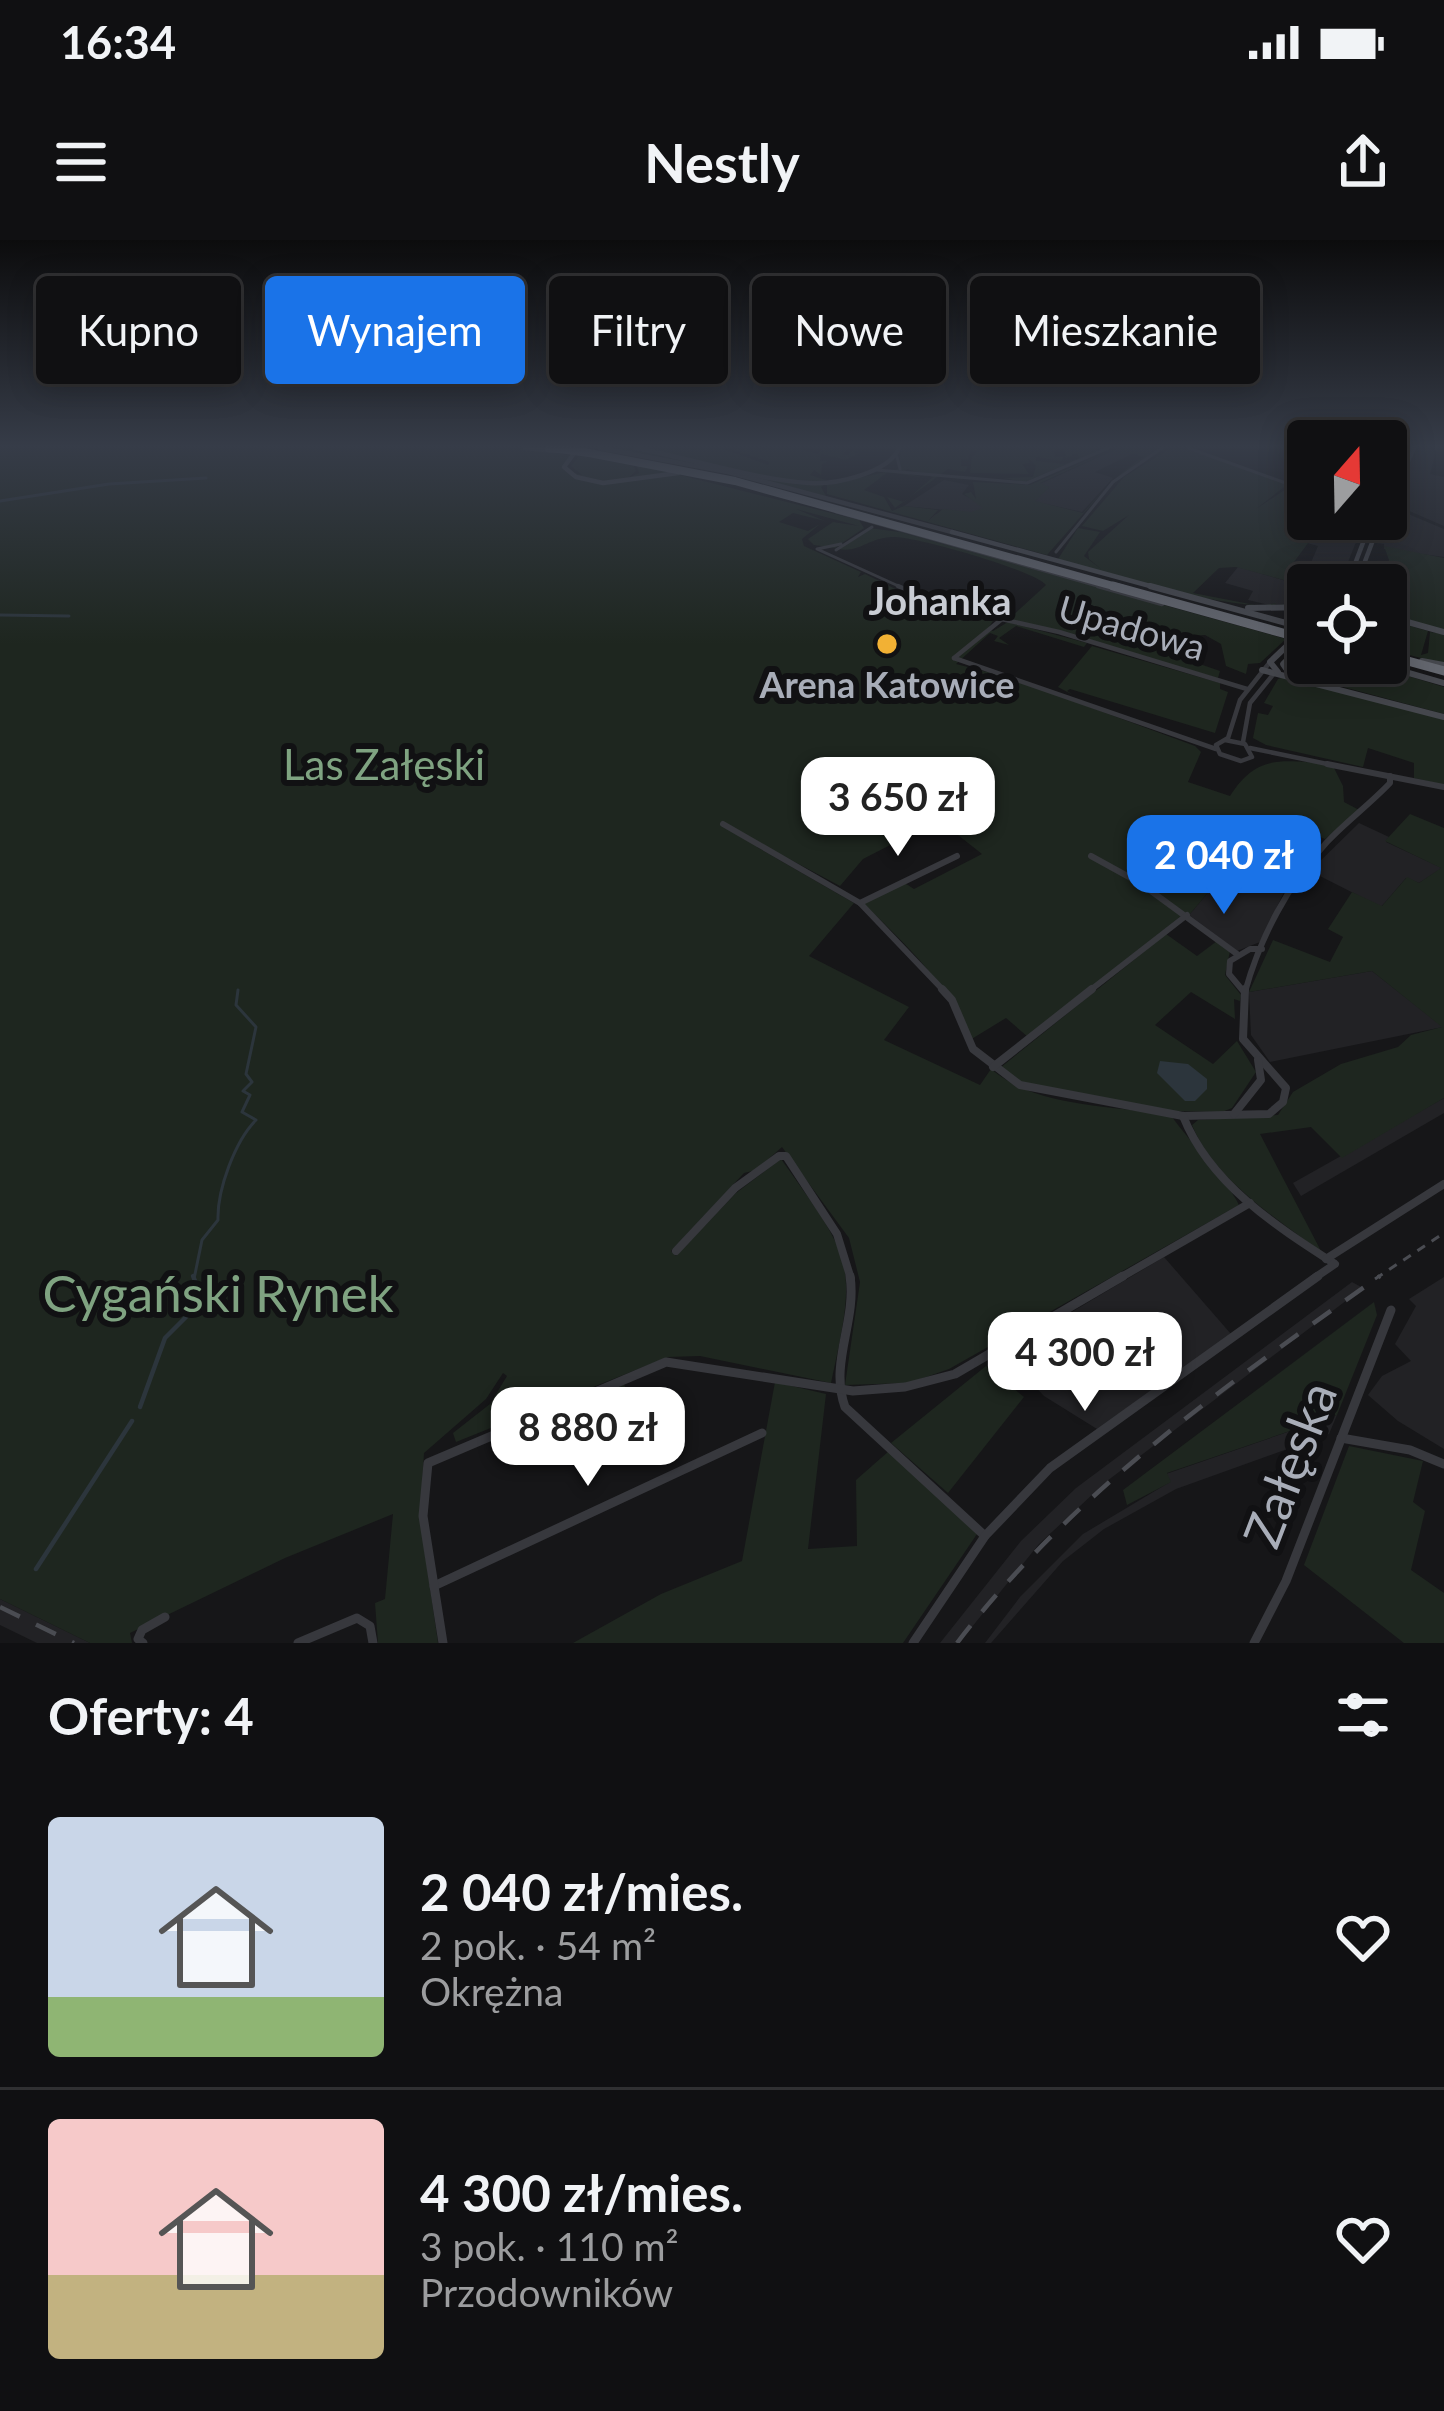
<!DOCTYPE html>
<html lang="pl">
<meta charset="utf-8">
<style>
body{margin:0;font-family:Lato,sans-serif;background:#19191b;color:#f1f3f6;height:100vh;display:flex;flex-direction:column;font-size:45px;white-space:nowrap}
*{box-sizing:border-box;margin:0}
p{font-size:39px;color:#9c9d9f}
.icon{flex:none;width:66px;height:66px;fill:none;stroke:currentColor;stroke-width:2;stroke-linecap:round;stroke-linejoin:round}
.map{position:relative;height:1403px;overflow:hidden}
.sheet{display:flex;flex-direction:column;background:#101012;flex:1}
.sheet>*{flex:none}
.guide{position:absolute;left:36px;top:36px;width:1374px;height:108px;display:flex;gap:24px}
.needle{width:78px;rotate:20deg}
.tools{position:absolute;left:1287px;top:180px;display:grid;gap:24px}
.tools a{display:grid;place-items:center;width:120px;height:120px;border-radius:12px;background:#101012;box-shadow:0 6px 30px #0003,0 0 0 3px #303032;font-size:60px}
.price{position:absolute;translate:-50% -102px;padding:0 27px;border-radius:24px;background:#fff;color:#222;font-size:39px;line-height:78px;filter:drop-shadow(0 3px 6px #0008)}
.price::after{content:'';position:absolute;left:50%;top:72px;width:36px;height:27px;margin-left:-18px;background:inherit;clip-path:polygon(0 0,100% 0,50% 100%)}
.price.on{background:#1a73e8;color:#fff}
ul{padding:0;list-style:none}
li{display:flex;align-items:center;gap:36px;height:300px;padding:0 48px}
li+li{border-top:3px solid #303032}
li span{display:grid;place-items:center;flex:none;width:336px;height:240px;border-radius:12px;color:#555}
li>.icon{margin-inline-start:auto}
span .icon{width:144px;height:144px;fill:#fffc;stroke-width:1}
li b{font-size:51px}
h2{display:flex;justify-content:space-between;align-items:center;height:144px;padding:0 48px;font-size:51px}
.pill{padding:0 42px;border-radius:12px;background:#101012;box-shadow:0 6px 30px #0003,0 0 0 3px #303032;font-size:42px;line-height:108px}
.pill.on{background:#1a73e8;color:#fff}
.status{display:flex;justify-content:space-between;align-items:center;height:84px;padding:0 60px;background:#101012;direction:ltr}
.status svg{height:33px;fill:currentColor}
header{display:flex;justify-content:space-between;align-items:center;height:156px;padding:0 48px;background:#101012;font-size:54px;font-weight:700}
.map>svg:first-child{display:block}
.built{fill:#222225}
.green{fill:#1e261f}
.water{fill:#2c353c}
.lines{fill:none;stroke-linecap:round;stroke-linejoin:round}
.stream-far1{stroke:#2c353c;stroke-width:3}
.stream{stroke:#2c353c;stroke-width:4.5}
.minor-far4{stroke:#37383d;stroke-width:3}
.minor-far3{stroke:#37383d;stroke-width:4.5}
.minor-far2{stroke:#37383d;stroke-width:6}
.minor-far1{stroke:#37383d;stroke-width:8}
.minor{stroke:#37383d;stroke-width:9}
.tertiary{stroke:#37383d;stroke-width:4.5}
.secondary-far1{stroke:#45474d;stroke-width:4.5}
.secondary{stroke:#45474d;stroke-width:6}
.motorway-far1{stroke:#63666e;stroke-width:8}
.motorway{stroke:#63666e;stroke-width:9}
.rail-far1{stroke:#4a4c52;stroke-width:3;stroke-dasharray:9 8;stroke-linecap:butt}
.rail{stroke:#4a4c52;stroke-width:4.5;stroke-dasharray:22 18;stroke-linecap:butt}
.secondary-bridge{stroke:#45474d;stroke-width:6}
.motorway-bridge{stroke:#63666e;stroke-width:8}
.poi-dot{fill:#f2b134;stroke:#111113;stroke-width:4.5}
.labels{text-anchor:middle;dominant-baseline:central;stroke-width:12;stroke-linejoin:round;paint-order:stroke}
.far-street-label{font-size:36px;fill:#a8adb8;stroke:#111113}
.far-poi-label{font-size:36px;font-weight:bold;fill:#a8adb8;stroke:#111113}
.far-neighbourhood-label{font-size:39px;font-weight:bold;fill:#c9ccd4;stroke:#111113}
.park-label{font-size:42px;fill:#7fa381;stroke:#111113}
.near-park-label{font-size:51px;fill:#7fa381;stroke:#111113}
.near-street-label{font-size:51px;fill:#a8adb8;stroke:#111113}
</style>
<div class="status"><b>16:34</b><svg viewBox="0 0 49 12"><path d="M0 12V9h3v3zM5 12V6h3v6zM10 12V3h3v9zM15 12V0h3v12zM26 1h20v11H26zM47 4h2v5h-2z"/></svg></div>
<header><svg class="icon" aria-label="menu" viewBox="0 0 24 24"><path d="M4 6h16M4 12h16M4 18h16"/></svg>Nestly<svg class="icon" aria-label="share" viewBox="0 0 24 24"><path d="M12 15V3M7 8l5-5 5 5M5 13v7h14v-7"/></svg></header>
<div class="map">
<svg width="1444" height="1403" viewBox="0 0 1444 1403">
<rect width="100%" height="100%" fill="#161618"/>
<!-- built -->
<g class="built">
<path d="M 1119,208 L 1134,213 L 1095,232 L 1113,238 L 1082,272 L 1033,261 L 1049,248 L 1040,244 Z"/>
<path d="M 1418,208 L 1437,208 L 1430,234 L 1444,237 L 1444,286 L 1393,264 L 1398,241 Z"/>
<path d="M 944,240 L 969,245 L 962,254 L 985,266 L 1024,278 L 999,300 L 929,280 L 936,274 L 967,272 L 904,266 Z"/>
<path d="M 1394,268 L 1444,289 L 1444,317 L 1384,309 L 1384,304 L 1376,303 Z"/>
<path d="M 1326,279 L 1357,279 L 1363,285 L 1348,322 L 1343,322 L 1349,324 L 1340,345 L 1308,345 L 1308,362 L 1269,365 L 1248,360 L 1253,351 L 1225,343 L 1238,327 L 1290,342 L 1298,330 L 1307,332 L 1318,306 L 1307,303 Z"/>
<path d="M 1359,583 L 1389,597 L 1386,602 L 1442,628 L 1419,643 L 1406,638 L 1381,667 L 1310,631 Z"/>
<path d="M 1288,601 L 1315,612 L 1290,640 L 1260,702 L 1237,711 L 1189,675 L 1212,648 L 1208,612 Z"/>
<path d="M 1372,731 L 1443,787 L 1270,822 L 1251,795 L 1249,752 Z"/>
<path d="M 1444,858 L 1444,873 L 1301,956 L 1293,943 Z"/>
<path d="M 1164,1017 L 1231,1094 L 1097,1189 L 1044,1156 L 1003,1113 Z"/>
<path d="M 1444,1037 L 1444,1209 L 1398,1181 L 1368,1155 L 1382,1136 L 1411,1121 L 1395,1104 L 1416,1066 L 1409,1059 Z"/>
<path d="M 1352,1042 L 1363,1048 L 1107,1241 L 1039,1304 L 959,1403 L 940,1403 L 1021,1301 L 1076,1248 Z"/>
<path d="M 1337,1175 L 1329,1194 L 1176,1249 L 1104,1289 L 1063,1321 L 991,1403 L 985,1403 L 1020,1357 L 1083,1294 L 1170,1242 L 1166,1234 Z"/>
<path d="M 0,1359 L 90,1403 L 37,1403 L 0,1385 Z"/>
</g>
<!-- green -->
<g class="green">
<path d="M 0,208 L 518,208 L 568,215 L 576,208 L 562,227 L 574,237 C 574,232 563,232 566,224 L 581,208 L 566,227 L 570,232 L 582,235 L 571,226 L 586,208 L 593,208 L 587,217 L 634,226 L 636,231 L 628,238 L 639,233 L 636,224 L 859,280 L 864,288 L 835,308 L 814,305 L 808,299 L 833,282 L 859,286 L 796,269 L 825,281 L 793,273 L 779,282 L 808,291 L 820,284 L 802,299 L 804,306 L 861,332 L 858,337 L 865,334 L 918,360 L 915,363 L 962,380 L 965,376 L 953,371 L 994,379 L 988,389 L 993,391 L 1008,382 L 1087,403 L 1084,407 L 1016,386 L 999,398 L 1009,405 L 994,401 L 998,396 L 990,393 L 956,424 L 1011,438 L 1195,506 L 1201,512 L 1188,542 L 1230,556 C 1258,512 1284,521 1332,524 L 1343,546 L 1344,562 L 1361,571 L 1325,599 L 1298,588 L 1270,627 L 1257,638 L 1209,613 L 1212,648 L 1189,675 L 1185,673 L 1028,797 L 1006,778 L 970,800 C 947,742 907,706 863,663 L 903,642 L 914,649 L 982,614 L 939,580 L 863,619 L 840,646 L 761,604 L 757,607 L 854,663 L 809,716 L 909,767 L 884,800 L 980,845 L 991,829 C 1040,870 1112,863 1172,877 C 1185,895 1235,952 1239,965 L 949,1129 L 909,1143 L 845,1145 L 860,1042 L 849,998 L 782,907 L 756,930 L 744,933 L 671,1011 L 676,1016 L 736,953 L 781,919 C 853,1020 858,1021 831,1143 L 700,1116 L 668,1117 L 456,1202 L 453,1193 L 490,1164 L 507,1136 L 503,1133 L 486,1159 L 424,1213 L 420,1278 L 438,1403 L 378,1403 L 375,1363 L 385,1359 L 393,1274 L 285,1318 L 130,1393 L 132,1403 L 90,1403 L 0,1359 Z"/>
<path d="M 605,208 L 721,208 L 768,225 L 770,222 L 727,208 L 796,208 L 818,214 L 823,208 L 848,208 L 843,214 L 848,215 L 856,208 L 855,213 L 861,212 L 846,220 L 821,214 L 820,221 L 828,221 L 822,224 L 821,235 L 814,230 L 810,235 L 826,240 L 807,245 L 826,243 L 821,247 L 826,256 L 697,224 Z"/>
<path d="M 901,208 L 1060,208 L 1054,211 L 1055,217 L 1064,217 L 1061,221 L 1036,217 L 1036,221 L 1065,224 L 1079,218 L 1077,213 L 1066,218 L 1064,208 L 1099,210 L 1025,242 L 1003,238 L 1033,237 L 1036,226 L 1028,218 L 1030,223 L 1022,224 L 1029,234 L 970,233 L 972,217 L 978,211 L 971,209 L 968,220 L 961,219 L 961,226 L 968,226 L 965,232 L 948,229 L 895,268 L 887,257 L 904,262 L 933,237 L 907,229 L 903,233 L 926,238 L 888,232 L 864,250 L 884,257 L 892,271 L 904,266 L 938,270 L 928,281 L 943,269 L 971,272 L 983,268 L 964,254 L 971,252 L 976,259 L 973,242 L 1030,245 L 1116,208 L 1040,243 L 1050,247 L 1035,261 L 1083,273 C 1102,251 1119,233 1143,217 L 1116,208 L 1160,208 L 1112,241 L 1047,315 L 827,254 L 827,245 L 899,229 Z"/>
<path d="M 1171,208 L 1183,208 L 1288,244 L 1256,269 L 1292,245 L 1308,253 L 1308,279 L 1326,279 L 1291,326 L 1299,328 L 1291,342 L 1236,327 L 1219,328 L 1193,353 L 1260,366 L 1276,363 L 1274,366 L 1298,362 L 1308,366 C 1222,371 1141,343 1058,319 L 1078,288 L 1100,292 L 1084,316 L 1101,329 L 1089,319 L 1088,312 L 1129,275 L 1103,291 L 1082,286 L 1124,237 Z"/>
<path d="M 869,288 L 900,292 L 1286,399 L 1260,423 L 1248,424 L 1246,434 L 1226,426 L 1221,404 L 1205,395 L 1172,397 L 1165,412 L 1220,431 L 1218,438 L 1009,379 L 1046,345 C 1036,331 915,296 893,297 C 867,298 860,313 839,309 Z"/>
<path d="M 1384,306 L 1444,318 L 1444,391 L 1386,375 L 1386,345 L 1380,345 L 1389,320 Z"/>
<path d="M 1386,379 L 1428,391 L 1421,415 L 1428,413 L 1430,392 L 1444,394 L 1444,424 L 1386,409 Z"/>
<path d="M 1092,406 L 1220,443 L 1220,449 L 1228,452 L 1215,493 L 1070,449 L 1067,451 L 1073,455 L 1058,447 Z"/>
<path d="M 1304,409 L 1308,409 L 1308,423 L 1366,423 L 1444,447 L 1444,474 L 1291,433 L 1285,426 Z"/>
<path d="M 1283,437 L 1444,479 L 1444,545 L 1414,538 L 1414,523 L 1368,508 L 1363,527 L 1266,505 L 1253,498 L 1258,473 L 1268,475 L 1273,466 L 1264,463 L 1278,439 Z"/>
<path d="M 1410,574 L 1444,588 L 1444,858 L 1342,918 L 1311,887 L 1260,894 L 1322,1013 C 1275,977 1215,940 1192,885 L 1198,880 L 1278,875 L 1293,852 L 1341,824 L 1398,807 L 1411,795 L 1442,787 L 1372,731 L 1249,752 L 1273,700 L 1330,722 L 1343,697 L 1328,689 L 1352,652 L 1382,666 L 1407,637 L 1419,643 L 1441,628 L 1385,601 Z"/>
<path d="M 1166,694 L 1197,716 L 1217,701 L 1230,711 L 1225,735 L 1241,755 L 1240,761 L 1234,759 L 1235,779 L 1191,752 L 1155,785 L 1213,824 L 1237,801 L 1256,832 L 1232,868 L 1222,872 L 1174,871 L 1025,845 L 1000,828 Z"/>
<path d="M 1374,1062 L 1377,1075 L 1337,1175 L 1167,1233 L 1171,1242 L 1127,1265 L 1123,1250 Z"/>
<path d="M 986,1126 L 1024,1157 L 948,1253 L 891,1203 Z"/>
<path d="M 775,1142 L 826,1154 L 808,1309 L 857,1306 L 856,1240 L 889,1211 L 977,1294 L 903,1403 L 573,1403 L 661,1354 L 742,1321 Z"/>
<path d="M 624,1144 L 635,1174 L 516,1226 L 509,1193 Z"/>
<path d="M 1349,1206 L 1423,1221 L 1413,1262 L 1425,1271 L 1411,1330 L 1444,1353 L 1444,1403 L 1404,1403 L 1304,1325 Z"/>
</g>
<!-- water -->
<path class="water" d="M 1160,821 L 1188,824 L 1207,839 L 1207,849 L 1195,861 L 1185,861 L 1157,833 Z"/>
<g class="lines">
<!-- stream-far1 -->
<g class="stream-far1">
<path d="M 0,261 L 109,244 L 206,238"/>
<path d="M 0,375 L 69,376"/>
<path d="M 194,1039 L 202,1000 L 218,980 C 217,950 235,901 256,880 L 242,872 L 250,855 L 243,851 L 252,842 L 246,834 L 256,787 L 236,765 L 238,750"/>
</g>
<!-- stream -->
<g class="stream">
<path d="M 140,1167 L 165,1098 L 190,1073 L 198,1048 L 193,1036"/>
<path d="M 36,1329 L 132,1181"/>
</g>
<!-- minor-far4 -->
<g class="minor-far4">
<path d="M 1188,208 L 1308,251"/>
<path d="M 897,217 L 900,229"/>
<path d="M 877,230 L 1027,243 L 1108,208"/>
<path d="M 836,272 L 1108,349"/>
<path d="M 1363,279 L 1377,279"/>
<path d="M 841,304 L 817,309 L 905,349"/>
<path d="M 836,310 L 872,287"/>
<path d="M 1056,312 L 1113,242 L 1162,208"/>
</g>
<!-- minor-far3 -->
<g class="minor-far3">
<path d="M 898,346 L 943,366 L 1059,392 L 1247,449"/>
<path d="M 1098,346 L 1162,364"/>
<path d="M 954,418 L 1216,509"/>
<path d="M 954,418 L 1002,379"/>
<path d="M 1225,500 L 1245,504 L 1252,517 L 1241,521 L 1220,514 L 1216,505 L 1228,498 L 1240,460 L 1270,422"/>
<path d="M 1243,502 L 1250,463 L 1276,431"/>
<path d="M 1250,508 L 1342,527"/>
</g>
<!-- minor-far2 -->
<g class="minor-far2">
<path d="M 1327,524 L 1444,547"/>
<path d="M 723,584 L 860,663 L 945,752"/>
<path d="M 1091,616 L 1140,643 L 1237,714"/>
<path d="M 860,663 L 957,616"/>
<path d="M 1088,752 L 1187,675"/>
<path d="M 1244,752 L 1229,734 L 1230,721 L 1250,709 L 1262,709"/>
<path d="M 1245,752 C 1260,698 1288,644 1327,602 C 1347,581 1370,564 1390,543 L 1390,536"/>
</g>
<!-- minor-far1 -->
<g class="minor-far1">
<path d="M 942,749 L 952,760 L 973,809 L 1020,845 L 1183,876 L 1269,874 L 1283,862 L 1286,848 L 1243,799 L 1245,749"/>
<path d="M 993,827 L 1092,749"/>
<path d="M 1234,874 L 1261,840 L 1258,820"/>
<path d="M 1183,876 C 1210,944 1276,986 1335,1024 L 1313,1039"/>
<path d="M 676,1011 L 735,948 L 779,916 L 786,916 L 837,994 L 851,1039"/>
<path d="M 1326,1019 L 1444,944"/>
<path d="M 1118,1039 L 1250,963"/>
</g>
<!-- minor -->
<g class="minor">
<path d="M 850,1036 C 857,1081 829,1123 845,1167 L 985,1296"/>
<path d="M 1341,1198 L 1410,1210 L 1444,1224"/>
<path d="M 434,1346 L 762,1193"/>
<path d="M 143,1403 L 138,1399 L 142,1390 L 165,1377"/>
<path d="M 298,1403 L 357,1378 L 370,1386 L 373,1403"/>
<path d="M 443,1403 L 423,1276 L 428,1223 L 666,1122 L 853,1151 L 905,1147 L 955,1134 L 1123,1036"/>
<path d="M 913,1403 L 985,1296 L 1050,1228 L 1318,1036"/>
<path d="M 1254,1403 L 1286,1341 L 1391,1070"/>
</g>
<!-- tertiary -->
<g class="tertiary">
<path d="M 600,208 L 728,232 L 952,292"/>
<path d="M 636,208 C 692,219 752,239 809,243 C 835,245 889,233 899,208"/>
</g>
<!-- secondary-far1 -->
<g class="secondary-far1">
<path d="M 525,208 L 555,211"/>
<path d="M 578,208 L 564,227 L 576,237 L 603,243 L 678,233"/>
<path d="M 1386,268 L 1414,208"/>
<path d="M 952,292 L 1161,349"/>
<path d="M 1347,345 L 1372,279"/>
<path d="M 1356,345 L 1381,279"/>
</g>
<!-- secondary -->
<g class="secondary">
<path d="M 1150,346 L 1308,389"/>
<path d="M 1248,368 L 1308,367"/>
<path d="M 1386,376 L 1444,392"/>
<path d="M 1422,421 L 1444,425"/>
<path d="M 1374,423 L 1444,443"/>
<path d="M 1262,430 L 1444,477"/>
<path d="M 1278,432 L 1270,422 L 1290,403"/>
<path d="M 1290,434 L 1283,424 L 1301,406"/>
</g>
<!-- motorway-far1 -->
<g class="motorway-far1">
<path d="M 549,208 L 567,210"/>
<path d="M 589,213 L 735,241 L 1124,349"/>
</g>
<!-- motorway -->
<g class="motorway">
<path d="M 1113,346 L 1308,400"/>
<path d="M 1386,415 L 1444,431"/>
</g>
<!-- rail-far1 -->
<path class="rail-far1" d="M 1375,1039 L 1444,993"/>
<!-- rail -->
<g class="rail">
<path d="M 0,1367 L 74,1403"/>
<path d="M 957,1403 C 1071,1254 1227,1144 1380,1036"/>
</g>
<!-- secondary-bridge -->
<g class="secondary-bridge">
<path d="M 1290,403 L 1308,386"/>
<path d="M 1301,406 L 1308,399"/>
</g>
<!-- motorway-bridge -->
<path class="motorway-bridge" d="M 567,210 L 589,213"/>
</g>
<!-- sky -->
<linearGradient id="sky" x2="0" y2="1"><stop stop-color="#0c0c0d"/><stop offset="0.51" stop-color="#363c48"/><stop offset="1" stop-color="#363c48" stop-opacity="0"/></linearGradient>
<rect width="1444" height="404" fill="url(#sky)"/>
<!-- markers -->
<circle class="poi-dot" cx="887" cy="404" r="12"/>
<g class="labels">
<!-- far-street labels -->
<g class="far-street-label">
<text transform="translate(1132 387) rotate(16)">Upadowa</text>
</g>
<!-- far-poi labels -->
<g class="far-poi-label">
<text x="887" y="444">Arena Katowice</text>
</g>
<!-- far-neighbourhood labels -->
<g class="far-neighbourhood-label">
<text x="940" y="360">Johanka</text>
</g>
<!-- park labels -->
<g class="park-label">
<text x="384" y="524">Las Załęski</text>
</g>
<!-- near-park labels -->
<g class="near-park-label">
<text x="218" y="1052">Cygański Rynek</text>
</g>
<!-- near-street labels -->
<g class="near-street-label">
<text transform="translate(1289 1224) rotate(-69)">Załęska</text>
</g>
</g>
</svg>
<div class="tools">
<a><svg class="needle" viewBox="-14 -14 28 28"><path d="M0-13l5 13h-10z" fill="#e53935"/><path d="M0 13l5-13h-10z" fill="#9c9d9f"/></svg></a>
<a><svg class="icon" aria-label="locate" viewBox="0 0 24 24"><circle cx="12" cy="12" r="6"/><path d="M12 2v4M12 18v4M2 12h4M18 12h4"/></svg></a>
</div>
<b class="price" style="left:898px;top:619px">3 650 zł</b>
<b class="price on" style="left:1224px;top:677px">2 040 zł</b>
<b class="price" style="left:1085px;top:1174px">4 300 zł</b>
<b class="price" style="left:588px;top:1249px">8 880 zł</b>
<div class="guide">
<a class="pill">Kupno</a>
<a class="pill on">Wynajem</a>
<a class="pill">Filtry</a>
<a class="pill">Nowe</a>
<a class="pill">Mieszkanie</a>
</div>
</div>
<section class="sheet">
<h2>Oferty: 4<svg class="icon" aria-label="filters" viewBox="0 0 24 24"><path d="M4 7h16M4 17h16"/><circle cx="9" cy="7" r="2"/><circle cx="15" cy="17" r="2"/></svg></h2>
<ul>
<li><span style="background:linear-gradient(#c9d6e8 75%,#8fb573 0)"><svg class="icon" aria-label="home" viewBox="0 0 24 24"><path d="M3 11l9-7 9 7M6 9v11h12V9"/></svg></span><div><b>2 040 zł/mies.</b><p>2 pok. · 54 m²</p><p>Okrężna</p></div><svg class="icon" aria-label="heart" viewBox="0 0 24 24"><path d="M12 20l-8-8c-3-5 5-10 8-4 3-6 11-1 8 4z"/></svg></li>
<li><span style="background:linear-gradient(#f6c9c9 65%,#c2b280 0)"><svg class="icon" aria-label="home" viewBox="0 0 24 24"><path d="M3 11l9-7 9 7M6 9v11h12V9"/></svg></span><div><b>4 300 zł/mies.</b><p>3 pok. · 110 m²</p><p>Przodowników</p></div><svg class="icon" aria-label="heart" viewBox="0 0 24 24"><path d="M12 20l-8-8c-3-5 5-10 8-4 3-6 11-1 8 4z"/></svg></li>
</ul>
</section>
